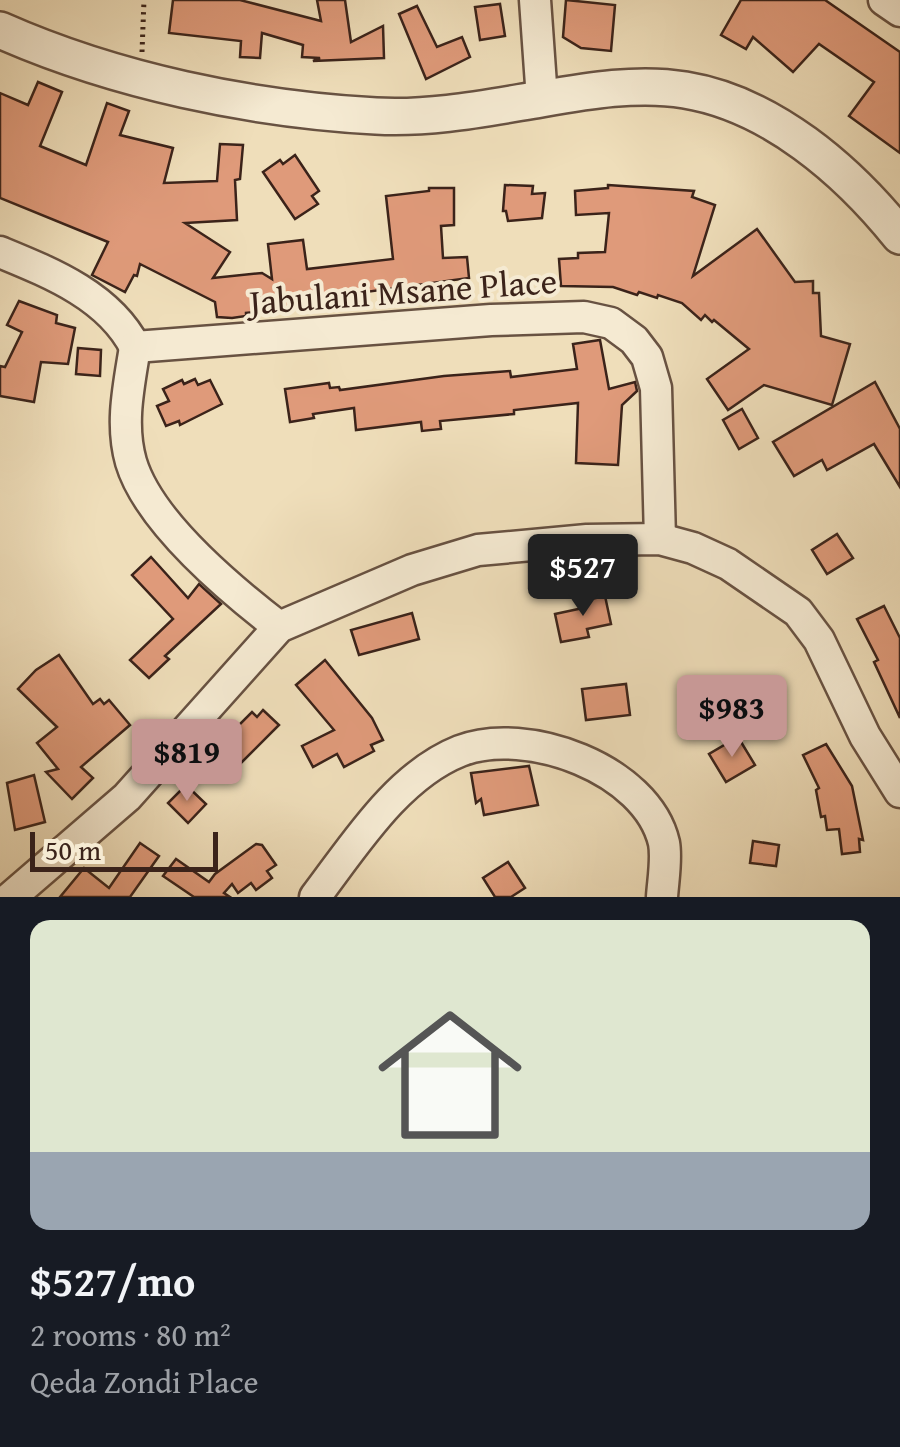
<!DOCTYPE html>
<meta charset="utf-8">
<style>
body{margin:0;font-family:"Gentium Book Plus",serif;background:#242831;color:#f1f3f6;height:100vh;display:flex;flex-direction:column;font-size:38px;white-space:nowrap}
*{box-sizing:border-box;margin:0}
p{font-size:32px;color:#9ea1a6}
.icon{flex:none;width:55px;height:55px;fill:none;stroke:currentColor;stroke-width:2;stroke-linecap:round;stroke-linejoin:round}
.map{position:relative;height:897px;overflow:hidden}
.sheet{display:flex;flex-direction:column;background:#171b24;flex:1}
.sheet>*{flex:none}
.scale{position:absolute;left:30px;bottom:25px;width:188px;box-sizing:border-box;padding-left:10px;border:5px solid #3b231a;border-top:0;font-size:28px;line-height:35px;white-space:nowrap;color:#3b231a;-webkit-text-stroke:8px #f5ead2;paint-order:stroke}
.price{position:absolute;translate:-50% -85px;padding:0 22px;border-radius:10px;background:#c59692;color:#111;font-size:32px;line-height:65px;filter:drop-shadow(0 2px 5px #0008)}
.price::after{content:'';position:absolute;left:50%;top:60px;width:30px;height:22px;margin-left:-15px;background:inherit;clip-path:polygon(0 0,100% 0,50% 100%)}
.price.active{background:#222;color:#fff}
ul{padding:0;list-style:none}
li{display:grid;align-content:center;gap:20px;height:530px;padding:0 30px}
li+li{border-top:2px solid #363941}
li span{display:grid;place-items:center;height:310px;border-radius:20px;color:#555}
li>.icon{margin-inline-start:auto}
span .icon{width:180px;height:180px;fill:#fffc;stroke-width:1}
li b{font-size:42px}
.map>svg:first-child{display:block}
.building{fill:#df9a7a;stroke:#3b231a;stroke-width:2.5}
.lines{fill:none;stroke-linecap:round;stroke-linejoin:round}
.minor-casing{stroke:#685242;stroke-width:35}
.tertiary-casing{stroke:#685242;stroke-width:40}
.path{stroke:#3b231a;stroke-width:5;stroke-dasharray:2.5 5;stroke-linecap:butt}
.minor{stroke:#f5ead2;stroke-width:30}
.tertiary{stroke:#f5ead2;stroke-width:35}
.labels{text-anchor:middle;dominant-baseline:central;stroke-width:8;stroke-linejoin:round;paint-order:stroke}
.street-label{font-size:35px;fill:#3b231a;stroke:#f5ead2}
</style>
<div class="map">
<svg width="900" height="897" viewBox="0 0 900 897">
<rect width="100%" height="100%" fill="#efdeba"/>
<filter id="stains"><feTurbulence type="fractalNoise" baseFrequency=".002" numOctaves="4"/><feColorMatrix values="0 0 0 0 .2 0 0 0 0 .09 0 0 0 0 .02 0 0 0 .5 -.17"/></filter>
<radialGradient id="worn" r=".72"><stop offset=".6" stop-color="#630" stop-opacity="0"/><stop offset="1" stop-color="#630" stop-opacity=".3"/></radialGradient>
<!-- building -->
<g class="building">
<path d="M 173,0 L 240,0 L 321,21 L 317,0 L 345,0 L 351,42 L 383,26 L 384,58 L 313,61 L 320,58 L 302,57 L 303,45 L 262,33 L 260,58 L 240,57 L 241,41 L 169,33 Z"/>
<path d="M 566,0 L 615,5 L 611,51 L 581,48 L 563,37 Z"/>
<path d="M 741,0 L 825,0 L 900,52 L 900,153 L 849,116 L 874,82 L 819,44 L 793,72 L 753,37 L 746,49 L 721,35 Z"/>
<path d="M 500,4 L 505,36 L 480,40 L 475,7 Z"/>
<path d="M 417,6 L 437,47 L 462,37 L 470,57 L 426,79 L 399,14 Z"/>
<path d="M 38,82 L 62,92 L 40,146 L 86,165 L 107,103 L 129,111 L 120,135 L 173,148 L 164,183 L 217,181 L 220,144 L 243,145 L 240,179 L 235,180 L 237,220 L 185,223 L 230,252 L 213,278 L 262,273 L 272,279 L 268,244 L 303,240 L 307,269 L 393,259 L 386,196 L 429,191 L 429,188 L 454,188 L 454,225 L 441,226 L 443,258 L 467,257 L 469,278 L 358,293 L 359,303 L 246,313 L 246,316 L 232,318 L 217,317 L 215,302 L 140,264 L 137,276 L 134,275 L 125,292 L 92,275 L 108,242 L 0,198 L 0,93 L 28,105 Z"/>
<path d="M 295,155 L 319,191 L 312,196 L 318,204 L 295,219 L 263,172 L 280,160 L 283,164 Z"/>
<path d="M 505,185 L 533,186 L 532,194 L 545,193 L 542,218 L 508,221 L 506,211 L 503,211 Z"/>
<path d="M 608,185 L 694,191 L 692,197 L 715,205 L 693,276 L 757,229 L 795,282 L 813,281 L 813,293 L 819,293 L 821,336 L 850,344 L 832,405 L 764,385 L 728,410 L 707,379 L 749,349 L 714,320 L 712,322 L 705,315 L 701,320 L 682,303 L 658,295 L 657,298 L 639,292 L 637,295 L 613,287 L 561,286 L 559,259 L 578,258 L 578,253 L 605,252 L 609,213 L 576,215 L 575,191 L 608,188 Z"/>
<path d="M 19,301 L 57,315 L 56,323 L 75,328 L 68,364 L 41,362 L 34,402 L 0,396 L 0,366 L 5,367 L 22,332 L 7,325 Z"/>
<path d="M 600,340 L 609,389 L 635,382 L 637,391 L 622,405 L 618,465 L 576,463 L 578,403 L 514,410 L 514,414 L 440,421 L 441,429 L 422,431 L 421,422 L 356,430 L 354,408 L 313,414 L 314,418 L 290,422 L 285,389 L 329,383 L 330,388 L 339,387 L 340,390 L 444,376 L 510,371 L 511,377 L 577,369 L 573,344 Z"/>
<path d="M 78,348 L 101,350 L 100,376 L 76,374 Z"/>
<path d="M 195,379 L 198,385 L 210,380 L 222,404 L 180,425 L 179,421 L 166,426 L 157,406 L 169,401 L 163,389 L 182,380 L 184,384 Z"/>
<path d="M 875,382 L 900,429 L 900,487 L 874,444 L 827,470 L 822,460 L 794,476 L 773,442 Z"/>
<path d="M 742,409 L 758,438 L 739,449 L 723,420 Z"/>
<path d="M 837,534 L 853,558 L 827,574 L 812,550 Z"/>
<path d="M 151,557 L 188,598 L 199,584 L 221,604 L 165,656 L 169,659 L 149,678 L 130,660 L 173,619 L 132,575 Z"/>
<path d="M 605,596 L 611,624 L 587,629 L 589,637 L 561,642 L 555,614 L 583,608 L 582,601 Z"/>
<path d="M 884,606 L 900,638 L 900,718 L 874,662 L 878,660 L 857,619 Z"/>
<path d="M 412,613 L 419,639 L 359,655 L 351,630 Z"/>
<path d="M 59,655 L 93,704 L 100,699 L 104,704 L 109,700 L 130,725 L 81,767 L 93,778 L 72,799 L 46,772 L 58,769 L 37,743 L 57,727 L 18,689 L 36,670 Z"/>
<path d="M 325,660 L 372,718 L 383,740 L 371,745 L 374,751 L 344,767 L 337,754 L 313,767 L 302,746 L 334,730 L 296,685 Z"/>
<path d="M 626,684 L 630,715 L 586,720 L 582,689 Z"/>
<path d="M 263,710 L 279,725 L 240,764 L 220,744 L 252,712 L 257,717 Z"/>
<path d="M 738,737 L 755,765 L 726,782 L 709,754 Z"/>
<path d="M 826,744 L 852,786 L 863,840 L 859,839 L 860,852 L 842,854 L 839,829 L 827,830 L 825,816 L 821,817 L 816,790 L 819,788 L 803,755 Z"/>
<path d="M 529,766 L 538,805 L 484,815 L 481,799 L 476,803 L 471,773 Z"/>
<path d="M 34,775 L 45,822 L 15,830 L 7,783 Z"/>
<path d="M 186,785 L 206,804 L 188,823 L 168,803 Z"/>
<path d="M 753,841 L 779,845 L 776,866 L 750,863 Z"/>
<path d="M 140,843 L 159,856 L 130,897 L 60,897 L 84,868 L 109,888 Z"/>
<path d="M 256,844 L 262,845 L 276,865 L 267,871 L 272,878 L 256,890 L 251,883 L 238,893 L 232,884 L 224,893 L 230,897 L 194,897 L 163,876 L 176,859 L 209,882 L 215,874 Z"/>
<path d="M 508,862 L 525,888 L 511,897 L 495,897 L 483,878 Z"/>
</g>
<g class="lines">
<defs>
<g id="minor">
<path d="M 535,0 L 542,99"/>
<path d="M 884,0 L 900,11"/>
<path d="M 0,252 C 51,273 109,296 135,347"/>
<path d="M 135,347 L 491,320 L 584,317 L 611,323 L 634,340 L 647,357 L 656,388 L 660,539"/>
<path d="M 135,347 C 129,385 120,424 131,462 C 149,522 231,590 279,627"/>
<path d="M 11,897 L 127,797 L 279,627 L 412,570 L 478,550 L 587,540 L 660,539 L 693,548 L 728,564 L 798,612 L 819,640 L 865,736 L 900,792"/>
<path d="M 315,897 C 354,846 397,776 460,751 C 526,725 647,769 664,843 C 667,859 663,881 662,897"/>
</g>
<path id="tertiary" d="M 0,30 C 115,81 250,109 376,116 C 432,119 486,108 541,99 C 587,91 638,82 685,90 C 771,104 847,170 900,236"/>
</defs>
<!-- minor casing -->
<use href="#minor" class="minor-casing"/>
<!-- tertiary casing -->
<use href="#tertiary" class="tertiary-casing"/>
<!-- path -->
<path class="path" d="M 142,52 L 144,0"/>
<!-- minor -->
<use href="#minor" class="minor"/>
<!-- tertiary -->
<use href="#tertiary" class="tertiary"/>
</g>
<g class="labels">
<!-- street labels -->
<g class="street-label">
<text transform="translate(403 291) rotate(-4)">Jabulani Msane Place</text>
</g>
</g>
<rect width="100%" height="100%" filter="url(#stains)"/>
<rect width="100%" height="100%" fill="url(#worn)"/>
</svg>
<div class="scale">50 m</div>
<b class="price active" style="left:583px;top:619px">$527</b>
<b class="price" style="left:732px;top:760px">$983</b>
<b class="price" style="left:187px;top:804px">$819</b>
</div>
<section class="sheet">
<ul>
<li><span style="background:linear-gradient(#dfe7d0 75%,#9aa5b1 0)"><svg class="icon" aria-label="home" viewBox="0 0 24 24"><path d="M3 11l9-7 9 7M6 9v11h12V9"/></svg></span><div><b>$527/mo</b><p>2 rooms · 80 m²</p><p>Qeda Zondi Place</p></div></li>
</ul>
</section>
